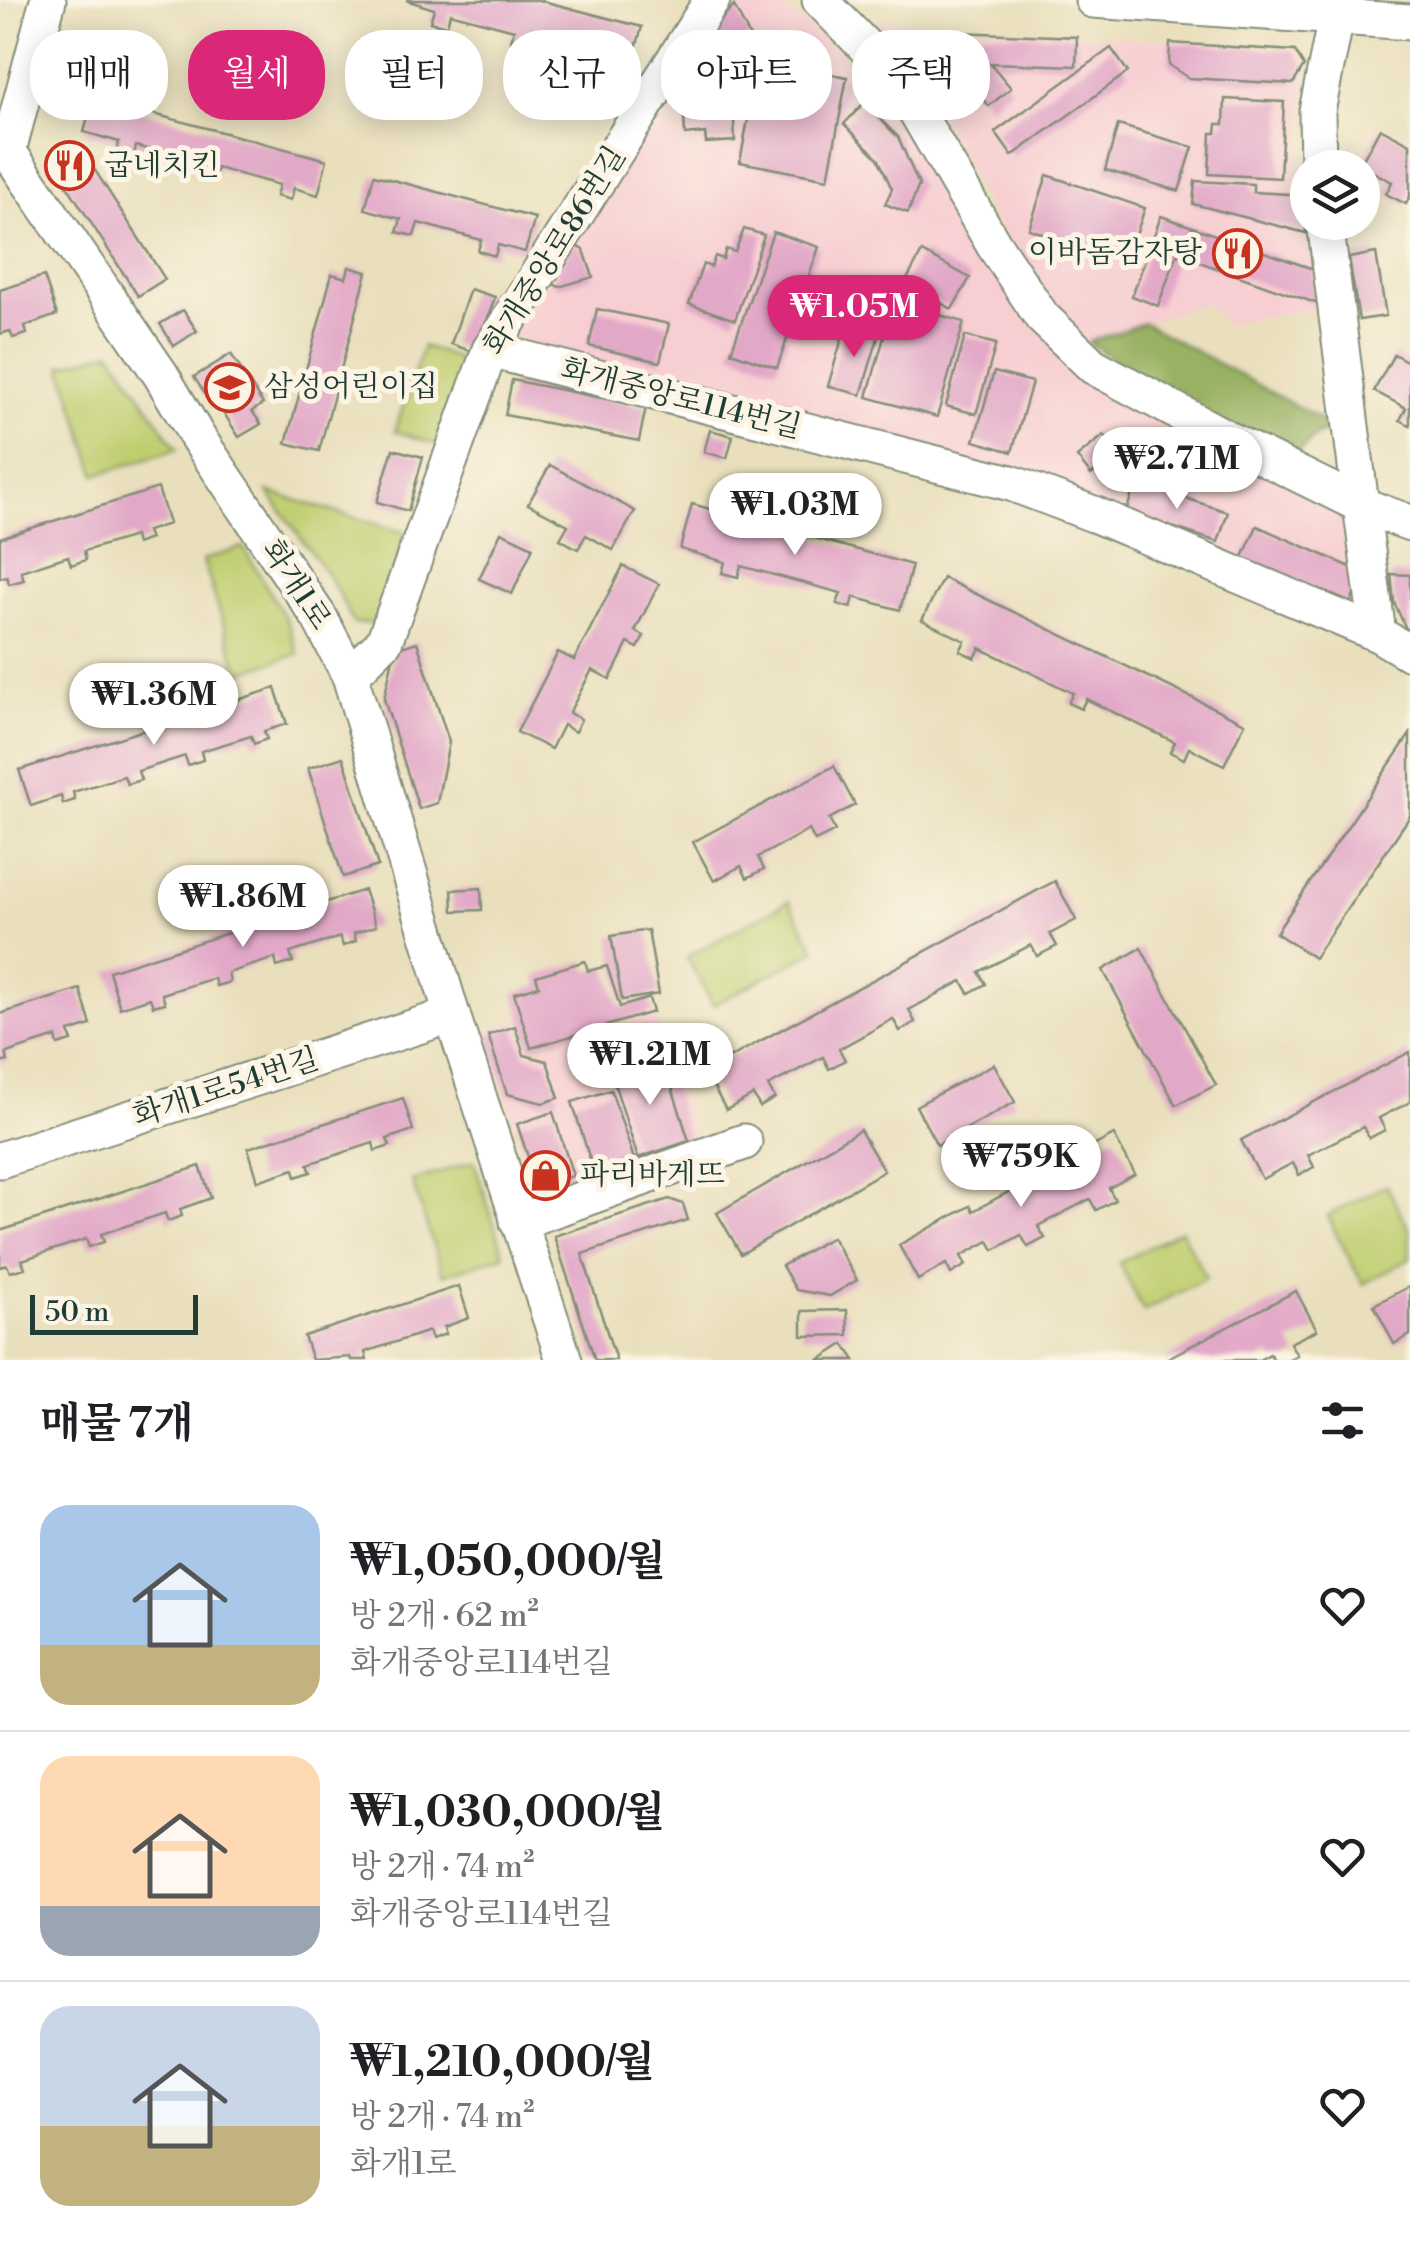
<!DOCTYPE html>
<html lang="ko">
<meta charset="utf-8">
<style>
body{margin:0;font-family:"Libre Bodoni","Noto Serif KR",serif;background:#f2f2f2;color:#202124;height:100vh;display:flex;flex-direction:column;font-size:38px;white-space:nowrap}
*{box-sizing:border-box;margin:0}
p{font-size:32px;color:#757577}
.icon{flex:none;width:55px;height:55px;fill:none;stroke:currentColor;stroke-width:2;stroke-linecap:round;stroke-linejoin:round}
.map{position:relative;height:1360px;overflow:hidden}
.sheet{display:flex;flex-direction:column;background:#fff;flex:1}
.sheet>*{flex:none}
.banner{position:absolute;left:30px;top:30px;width:1350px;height:90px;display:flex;gap:20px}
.tools{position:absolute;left:1290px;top:150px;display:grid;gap:20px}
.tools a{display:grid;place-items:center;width:90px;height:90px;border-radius:50%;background:#fff;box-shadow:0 5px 25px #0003;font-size:50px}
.scale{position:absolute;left:30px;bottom:25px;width:168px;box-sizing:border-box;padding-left:10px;border:5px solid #1f3d34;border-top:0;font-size:28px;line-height:35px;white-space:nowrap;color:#1f3d34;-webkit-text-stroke:8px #fcf5e5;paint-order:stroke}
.price{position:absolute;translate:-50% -85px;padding:0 22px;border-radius:35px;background:#fff;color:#222;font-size:32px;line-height:65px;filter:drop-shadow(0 2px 5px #0008)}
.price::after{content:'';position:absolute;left:50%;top:60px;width:30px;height:22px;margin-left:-15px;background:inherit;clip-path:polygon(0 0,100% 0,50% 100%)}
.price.active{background:#db2777;color:#fff}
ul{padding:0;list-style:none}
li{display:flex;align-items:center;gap:30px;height:250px;padding:0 40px}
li+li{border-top:2px solid #e0e0e0}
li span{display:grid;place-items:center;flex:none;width:280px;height:200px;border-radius:30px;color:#555}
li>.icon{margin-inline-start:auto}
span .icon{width:120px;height:120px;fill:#fffc;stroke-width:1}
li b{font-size:42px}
h2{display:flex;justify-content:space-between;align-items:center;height:120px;padding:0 40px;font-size:42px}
.tag{padding:0 35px;border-radius:40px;background:#fff;box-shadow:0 5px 25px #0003;font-size:35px;line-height:90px}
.tag.active{background:#db2777;color:#fff}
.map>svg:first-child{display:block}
.built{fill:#f7cfd2}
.green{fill:#c0ce70;stroke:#708652;stroke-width:2.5}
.forest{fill:#98b162;stroke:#5c774b;stroke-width:2.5}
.building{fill:#e2a8c8}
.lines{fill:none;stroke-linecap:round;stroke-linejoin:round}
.minor-casing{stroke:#848e78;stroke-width:39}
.minor{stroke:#fff;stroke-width:35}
.labels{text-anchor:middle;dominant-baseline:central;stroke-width:10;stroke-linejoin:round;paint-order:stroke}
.poi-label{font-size:30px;fill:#1f3d34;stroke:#fcf5e5;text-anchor:start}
.street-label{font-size:30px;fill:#1f3d34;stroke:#fcf5e5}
</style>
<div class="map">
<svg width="1410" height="1360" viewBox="0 0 1410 1360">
<rect width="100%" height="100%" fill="#fcf5e5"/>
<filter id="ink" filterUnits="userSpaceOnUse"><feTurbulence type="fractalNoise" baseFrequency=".01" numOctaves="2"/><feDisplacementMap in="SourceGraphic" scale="20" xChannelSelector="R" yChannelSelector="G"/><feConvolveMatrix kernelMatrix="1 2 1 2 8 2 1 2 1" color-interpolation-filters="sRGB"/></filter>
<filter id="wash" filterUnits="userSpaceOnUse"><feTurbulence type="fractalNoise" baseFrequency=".0048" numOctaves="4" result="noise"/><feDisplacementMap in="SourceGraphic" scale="40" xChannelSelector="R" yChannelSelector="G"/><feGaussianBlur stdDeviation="2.25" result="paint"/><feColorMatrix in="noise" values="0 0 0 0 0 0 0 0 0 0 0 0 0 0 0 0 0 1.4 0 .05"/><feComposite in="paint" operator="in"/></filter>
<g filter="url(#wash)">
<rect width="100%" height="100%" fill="#e9dfbc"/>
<!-- built -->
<g class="built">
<path d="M 736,0 L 759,0 L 795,15 L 895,97 L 1029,324 L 1346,513 L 1364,591 L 1355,612 L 518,340 L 516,326 L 705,29 Z"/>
<path d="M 868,20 L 1297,49 L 1308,68 L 1300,150 L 1308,222 L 1311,223 L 1325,308 L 1265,316 L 1225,326 L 1206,303 L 1088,342 L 1049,308 L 1004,240 L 924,85 Z"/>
<path d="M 655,1015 L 695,1143 L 541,1192 L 535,1189 L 485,1031 L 519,1021 L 529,1052 Z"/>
</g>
<!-- green -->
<g class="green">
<path d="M 423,346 L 474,364 L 441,446 L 395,431 Z"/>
<path d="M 111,351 L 177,449 L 96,475 L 62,366 Z"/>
<path d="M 268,492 L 406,533 L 380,616 L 371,623 L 354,624 L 331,580 Z"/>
<path d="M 243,547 L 287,621 L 298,654 L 239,673 L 203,560 Z"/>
<path d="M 789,901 L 816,950 L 713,1005 L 687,957 Z"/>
<path d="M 474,1161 L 504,1255 L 443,1275 L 412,1181 Z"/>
<path d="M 1386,1185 L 1410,1231 L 1410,1259 L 1363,1284 L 1327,1216 Z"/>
<path d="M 1181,1230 L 1206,1278 L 1144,1311 L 1119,1263 Z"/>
</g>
<!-- forest -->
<path class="forest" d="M 1144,323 L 1338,429 L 1318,434 L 1292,457 L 1181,405 L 1088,342 Z"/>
<g id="blocks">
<!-- building -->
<g class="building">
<path d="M 406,0 L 539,0 L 642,27 L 632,62 L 608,55 L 605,66 L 591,63 L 594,51 L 531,34 L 528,46 L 511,41 L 514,30 L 450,13 L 447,26 L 430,22 L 434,9 Z"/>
<path d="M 734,6 L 750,37 L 724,48 L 709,33 Z"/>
<path d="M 935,31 L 1077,37 L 1076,66 L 990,63 L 1011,88 L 989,106 L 934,41 Z"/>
<path d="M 1170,43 L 1295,51 L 1304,66 L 1293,84 L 1189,78 L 1169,65 Z"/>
<path d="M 1111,48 L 1128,72 L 1012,156 L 995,132 Z"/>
<path d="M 759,61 L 847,77 L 828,179 L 740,162 Z"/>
<path d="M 731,65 L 735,141 L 706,143 L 705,133 L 685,135 L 682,75 L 708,73 L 708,66 Z"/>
<path d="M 93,98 L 327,160 L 318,195 L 294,188 L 291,200 L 276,196 L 279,185 L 217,168 L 213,179 L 197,174 L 200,163 L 136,146 L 133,160 L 116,155 L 119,142 L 84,132 Z"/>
<path d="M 1225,99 L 1284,102 L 1280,178 L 1209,174 L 1211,133 L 1216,133 L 1217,124 L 1224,124 Z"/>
<path d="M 864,103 L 898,137 L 919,185 L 908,213 L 885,204 L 892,189 L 878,158 L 844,124 Z"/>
<path d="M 1118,125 L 1193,147 L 1179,191 L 1105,170 Z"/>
<path d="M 1380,128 L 1410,144 L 1410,196 L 1406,204 L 1386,194 L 1392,182 L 1360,165 Z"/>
<path d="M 71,146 L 85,167 L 91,164 L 165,279 L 138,296 L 50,159 Z"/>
<path d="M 374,175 L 535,218 L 525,252 L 498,245 L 495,256 L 478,251 L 481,240 L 418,223 L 414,236 L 397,232 L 401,219 L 365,209 Z"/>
<path d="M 1047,175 L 1145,208 L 1127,262 L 1029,229 Z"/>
<path d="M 1195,181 L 1253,184 L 1253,192 L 1304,195 L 1306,233 L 1193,204 Z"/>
<path d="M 1161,216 L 1313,269 L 1318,304 L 1177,254 L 1158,306 L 1132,296 Z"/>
<path d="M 744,229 L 764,235 L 735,320 L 689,304 L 703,264 L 711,267 L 715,256 L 723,259 L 726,249 L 735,252 Z"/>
<path d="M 773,232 L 819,247 L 777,368 L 731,352 Z"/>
<path d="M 572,243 L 584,250 L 593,277 L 559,287 L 552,283 Z"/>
<path d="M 922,252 L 970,278 L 952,309 L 905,283 Z"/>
<path d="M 1376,253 L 1386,316 L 1359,320 L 1349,258 Z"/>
<path d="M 349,267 L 367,272 L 319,451 L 286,443 L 332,274 L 346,278 Z"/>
<path d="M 44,276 L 57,315 L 25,326 L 27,334 L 13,338 L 10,331 L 0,334 L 0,290 Z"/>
<path d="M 470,289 L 495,297 L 476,353 L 451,344 Z"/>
<path d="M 894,302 L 964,322 L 937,417 L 867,397 Z"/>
<path d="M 597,309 L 669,324 L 660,362 L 589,346 Z"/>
<path d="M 183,310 L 197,331 L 174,346 L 160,324 Z"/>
<path d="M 846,325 L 879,334 L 861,395 L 828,386 Z"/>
<path d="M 965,336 L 996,344 L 976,414 L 946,406 Z"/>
<path d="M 231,354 L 263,404 L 252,411 L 261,424 L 239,437 L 218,404 L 213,407 L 194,377 Z"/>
<path d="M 1394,354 L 1410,363 L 1410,425 L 1400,420 L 1406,408 L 1374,391 Z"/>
<path d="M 994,372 L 1032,382 L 1012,452 L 974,441 Z"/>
<path d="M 512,380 L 646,407 L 639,441 L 505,415 Z"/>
<path d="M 710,430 L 733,436 L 727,458 L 704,452 Z"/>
<path d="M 1104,435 L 1119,453 L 1091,475 L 1077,457 Z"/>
<path d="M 393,449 L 423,457 L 408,511 L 377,502 Z"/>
<path d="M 550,465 L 635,511 L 613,550 L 586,535 L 578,549 L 560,539 L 568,525 L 528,504 Z"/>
<path d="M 1136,482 L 1228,512 L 1218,542 L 1126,512 Z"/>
<path d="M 158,488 L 169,524 L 147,531 L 150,539 L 136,544 L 134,536 L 84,551 L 86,560 L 71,565 L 68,556 L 21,571 L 24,580 L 9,584 L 7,576 L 0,578 L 0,538 Z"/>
<path d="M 692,504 L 912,565 L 900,610 L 854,597 L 851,608 L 837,604 L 841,593 L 741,566 L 738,577 L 722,573 L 725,562 L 680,549 Z"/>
<path d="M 1257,526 L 1353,568 L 1359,583 L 1349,606 L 1242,559 Z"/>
<path d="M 501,532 L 533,547 L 512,594 L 479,579 Z"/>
<path d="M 623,566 L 659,584 L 635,631 L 644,636 L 638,648 L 628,643 L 610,679 L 592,670 L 569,713 L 581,719 L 575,732 L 563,725 L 551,749 L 517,732 L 558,652 L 574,660 Z"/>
<path d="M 1391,574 L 1410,575 L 1410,629 L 1406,629 L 1394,602 Z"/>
<path d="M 943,578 L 1245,723 L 1224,765 L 1189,748 L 1184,759 L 1170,752 L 1175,742 L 1086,699 L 1081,709 L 1068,703 L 1073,693 L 980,648 L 975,658 L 960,651 L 965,641 L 922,620 Z"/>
<path d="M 417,642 L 449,742 L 437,803 L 419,809 L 384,699 L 395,649 Z"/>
<path d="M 275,688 L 287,724 L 264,731 L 267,739 L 254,744 L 251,736 L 201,751 L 203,760 L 188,765 L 185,756 L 138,771 L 141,780 L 127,784 L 124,776 L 73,792 L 75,800 L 63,804 L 61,796 L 31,806 L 19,770 Z"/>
<path d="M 1410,734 L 1410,816 L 1314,958 L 1276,933 Z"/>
<path d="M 343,757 L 378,866 L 343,877 L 308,768 Z"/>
<path d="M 834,766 L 855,805 L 829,819 L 835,831 L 815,841 L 809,830 L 758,857 L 764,869 L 747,878 L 741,866 L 714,881 L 693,842 Z"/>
<path d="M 1055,881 L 1076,920 L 1050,934 L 1057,946 L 1037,956 L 1031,945 L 979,972 L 986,984 L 969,993 L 962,981 L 909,1010 L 915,1022 L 900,1031 L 893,1019 L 839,1049 L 845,1060 L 829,1069 L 823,1057 L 768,1086 L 775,1098 L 760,1107 L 753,1095 L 726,1110 L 705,1071 Z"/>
<path d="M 481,888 L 482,910 L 453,911 L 452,890 Z"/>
<path d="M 364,890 L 376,926 L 354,933 L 356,941 L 343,946 L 340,937 L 290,953 L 293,962 L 277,967 L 275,958 L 228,973 L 230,982 L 216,986 L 214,978 L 162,994 L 165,1003 L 153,1006 L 150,998 L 120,1008 L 109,971 Z"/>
<path d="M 648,930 L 659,994 L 622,1000 L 611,936 Z"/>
<path d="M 1141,948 L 1216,1085 L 1176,1105 L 1103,970 Z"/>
<path d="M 585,961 L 588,971 L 607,966 L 620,1007 L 649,998 L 653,1012 L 531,1048 L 514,993 L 539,986 L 536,976 Z"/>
<path d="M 80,989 L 91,1025 L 69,1032 L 72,1041 L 58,1045 L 56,1037 L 6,1053 L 8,1061 L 0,1063 L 0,1014 Z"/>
<path d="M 515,1026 L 524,1055 L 547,1061 L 559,1098 L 543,1103 L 507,1094 L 488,1035 Z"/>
<path d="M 1410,1052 L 1410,1102 L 1379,1118 L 1385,1130 L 1369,1138 L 1363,1127 L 1308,1155 L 1314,1167 L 1299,1175 L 1293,1163 L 1262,1179 L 1241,1140 Z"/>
<path d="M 648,1061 L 651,1070 L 665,1065 L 689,1141 L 638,1158 L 611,1073 Z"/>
<path d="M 994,1064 L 1015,1102 L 937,1145 L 916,1106 Z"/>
<path d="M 611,1090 L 634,1159 L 594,1172 L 572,1102 Z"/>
<path d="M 403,1098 L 413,1130 L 387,1139 L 390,1146 L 375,1151 L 373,1143 L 308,1164 L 311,1172 L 296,1177 L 294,1169 L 258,1181 L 248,1148 Z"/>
<path d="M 553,1112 L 573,1176 L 538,1187 L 517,1124 Z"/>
<path d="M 860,1130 L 884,1171 L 741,1254 L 717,1213 Z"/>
<path d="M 1114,1135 L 1135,1174 L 1109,1188 L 1115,1200 L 1096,1210 L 1090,1199 L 1038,1226 L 1045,1238 L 1028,1247 L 1021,1235 L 994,1250 L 989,1241 L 961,1256 L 966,1265 L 951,1274 L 946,1264 L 918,1280 L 899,1245 L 970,1206 L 973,1211 Z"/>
<path d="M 200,1166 L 211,1198 L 180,1209 L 182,1216 L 168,1221 L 165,1213 L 101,1234 L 104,1242 L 89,1247 L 86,1239 L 22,1260 L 25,1268 L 10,1272 L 7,1265 L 0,1267 L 0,1231 Z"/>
<path d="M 669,1199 L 683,1204 L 688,1220 L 582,1254 L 616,1360 L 595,1360 L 554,1236 Z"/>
<path d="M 832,1237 L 857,1280 L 830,1296 L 796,1290 L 782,1266 Z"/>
<path d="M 459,1286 L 469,1318 L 444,1327 L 446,1334 L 432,1339 L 429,1331 L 365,1352 L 367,1360 L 351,1360 L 350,1357 L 312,1360 L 304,1336 Z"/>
<path d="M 1410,1286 L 1410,1335 L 1394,1344 L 1374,1305 Z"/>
<path d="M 1296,1291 L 1317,1330 L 1290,1343 L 1297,1355 L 1287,1360 L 1274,1360 L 1270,1354 L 1259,1360 L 1164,1360 Z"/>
<path d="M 847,1310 L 848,1335 L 802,1336 L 802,1311 Z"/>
<path d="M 844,1344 L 855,1360 L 819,1360 Z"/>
</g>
</g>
</g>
<g filter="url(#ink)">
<use href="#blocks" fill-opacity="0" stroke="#848e78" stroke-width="2.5"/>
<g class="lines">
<defs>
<g id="minor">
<path d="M 48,0 L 8,151 L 161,375 L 198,438 L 319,617 L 350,676 L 452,1015 L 564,1360"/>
<path d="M 820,0 L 898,80 L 994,245 L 1042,317 L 1093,366 L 1239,445 L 1361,505 L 1378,634 L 1410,653"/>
<path d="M 1093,0 L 1410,22"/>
<path d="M 1318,168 L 1317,111 L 1336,18"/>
<path d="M 1325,222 L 1361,505 L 1410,523"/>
<path d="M 490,350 L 1011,483 L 1096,515 L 1378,634"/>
<path d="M 350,676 L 384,642 L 490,350 L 712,0"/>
<path d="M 0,1160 L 452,1015"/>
<path d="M 518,1222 L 744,1142"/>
</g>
</defs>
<!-- minor casing -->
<use href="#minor" class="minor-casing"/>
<!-- minor -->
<use href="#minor" class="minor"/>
</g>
</g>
<!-- icons -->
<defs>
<symbol id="restaurant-ring" viewBox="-11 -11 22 22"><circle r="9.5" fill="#fcf5e5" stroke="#c8321e" stroke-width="1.5"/><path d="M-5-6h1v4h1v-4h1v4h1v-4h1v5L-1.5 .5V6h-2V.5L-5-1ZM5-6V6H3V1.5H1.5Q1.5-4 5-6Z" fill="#c8321e"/></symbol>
<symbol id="school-ring" viewBox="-11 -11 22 22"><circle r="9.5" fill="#fcf5e5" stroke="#c8321e" stroke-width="1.5"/><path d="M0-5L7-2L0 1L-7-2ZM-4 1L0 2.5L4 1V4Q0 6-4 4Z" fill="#c8321e"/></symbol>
<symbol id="shop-ring" viewBox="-11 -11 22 22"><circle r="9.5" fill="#fcf5e5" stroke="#c8321e" stroke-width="1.5"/><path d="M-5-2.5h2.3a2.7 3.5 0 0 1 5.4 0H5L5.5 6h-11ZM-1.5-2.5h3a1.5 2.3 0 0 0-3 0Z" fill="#c8321e"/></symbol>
</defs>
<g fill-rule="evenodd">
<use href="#restaurant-ring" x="42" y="138" width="55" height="55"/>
<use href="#restaurant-ring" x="1210" y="226" width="55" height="55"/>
<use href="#school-ring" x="202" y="360" width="55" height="55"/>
<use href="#shop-ring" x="518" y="1148" width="55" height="55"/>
</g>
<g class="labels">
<!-- poi labels -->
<g class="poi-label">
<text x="104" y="166">굽네치킨</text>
<text x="1202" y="253" text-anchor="end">이바돔감자탕</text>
<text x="264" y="387">삼성어린이집</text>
<text x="580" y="1175">파리바게뜨</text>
</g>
<!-- street labels -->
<g class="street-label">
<text transform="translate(555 251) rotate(-58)">화개중앙로86번길</text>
<text transform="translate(681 399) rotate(14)">화개중앙로114번길</text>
<text transform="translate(296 585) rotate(57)">화개1로</text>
<text transform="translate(226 1088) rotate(-18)">화개1로54번길</text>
</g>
</g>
</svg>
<div class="tools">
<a><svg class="icon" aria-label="layers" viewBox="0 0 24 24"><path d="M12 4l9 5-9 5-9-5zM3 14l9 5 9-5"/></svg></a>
</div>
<div class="scale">50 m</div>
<b class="price active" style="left:854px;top:360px">₩1.05M</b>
<b class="price" style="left:1177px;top:512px">₩2.71M</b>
<b class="price" style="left:795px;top:558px">₩1.03M</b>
<b class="price" style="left:154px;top:748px">₩1.36M</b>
<b class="price" style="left:243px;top:950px">₩1.86M</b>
<b class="price" style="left:650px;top:1108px">₩1.21M</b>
<b class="price" style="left:1021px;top:1210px">₩759K</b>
<div class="banner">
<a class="tag">매매</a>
<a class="tag active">월세</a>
<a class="tag">필터</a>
<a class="tag">신규</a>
<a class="tag">아파트</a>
<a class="tag">주택</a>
</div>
</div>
<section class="sheet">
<h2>매물 7개<svg class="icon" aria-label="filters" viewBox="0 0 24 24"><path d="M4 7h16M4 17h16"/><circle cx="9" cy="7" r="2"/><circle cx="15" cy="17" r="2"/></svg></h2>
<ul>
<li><span style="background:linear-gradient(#a9c7e8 70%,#c2b280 0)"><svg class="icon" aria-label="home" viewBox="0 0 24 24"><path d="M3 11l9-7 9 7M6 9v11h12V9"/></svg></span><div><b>₩1,050,000/월</b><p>방 2개 · 62 m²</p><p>화개중앙로114번길</p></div><svg class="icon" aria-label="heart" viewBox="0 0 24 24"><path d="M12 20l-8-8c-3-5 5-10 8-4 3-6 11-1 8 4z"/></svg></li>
<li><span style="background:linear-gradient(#ffd9b3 75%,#9aa5b1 0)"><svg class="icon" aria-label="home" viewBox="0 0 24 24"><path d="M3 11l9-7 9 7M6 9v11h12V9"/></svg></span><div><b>₩1,030,000/월</b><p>방 2개 · 74 m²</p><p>화개중앙로114번길</p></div><svg class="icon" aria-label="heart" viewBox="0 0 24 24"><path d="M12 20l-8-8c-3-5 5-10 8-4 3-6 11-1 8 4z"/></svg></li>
<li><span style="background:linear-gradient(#c9d6e8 60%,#c2b280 0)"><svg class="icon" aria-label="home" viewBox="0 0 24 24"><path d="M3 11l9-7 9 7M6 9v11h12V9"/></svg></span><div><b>₩1,210,000/월</b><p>방 2개 · 74 m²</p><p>화개1로</p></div><svg class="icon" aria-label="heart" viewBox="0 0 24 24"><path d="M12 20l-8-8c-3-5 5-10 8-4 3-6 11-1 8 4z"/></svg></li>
</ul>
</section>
